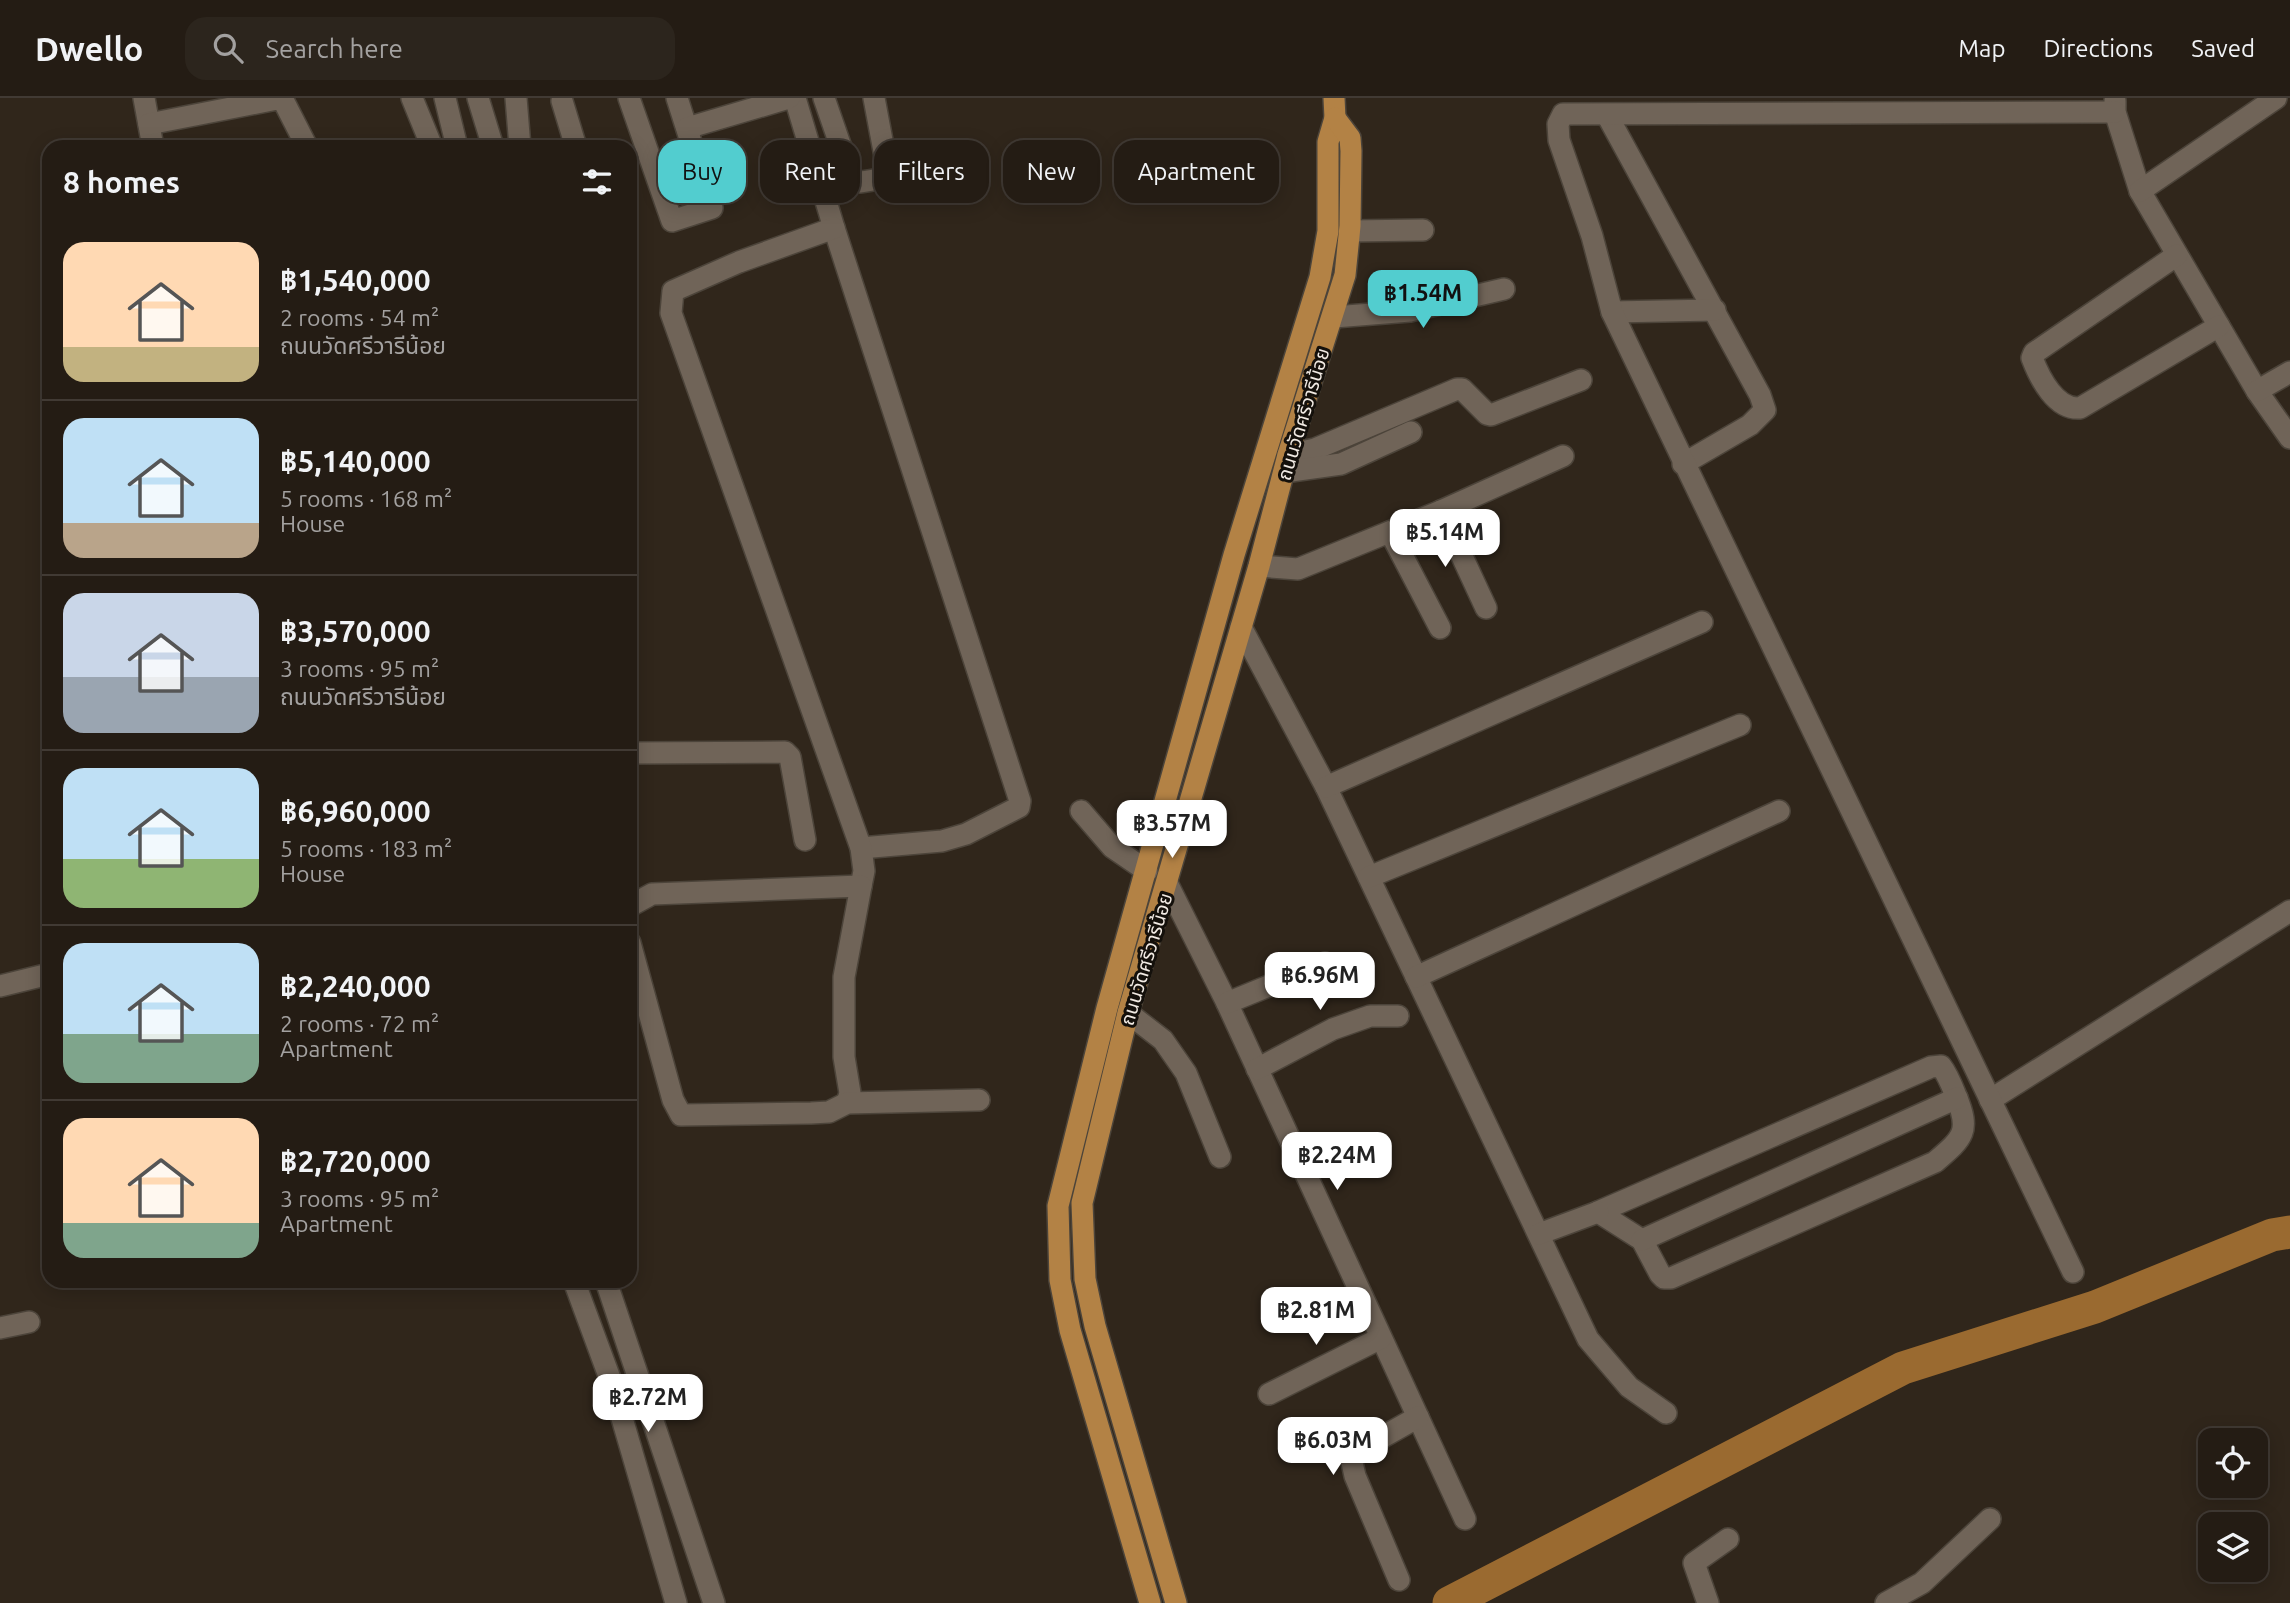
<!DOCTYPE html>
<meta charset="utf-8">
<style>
body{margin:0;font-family:Ubuntu,"Noto Sans Thai",sans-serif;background:#2c251d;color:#f1f3f6;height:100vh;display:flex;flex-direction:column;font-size:26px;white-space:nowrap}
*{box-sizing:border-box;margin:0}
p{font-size:23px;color:#a3a1a0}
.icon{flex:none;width:38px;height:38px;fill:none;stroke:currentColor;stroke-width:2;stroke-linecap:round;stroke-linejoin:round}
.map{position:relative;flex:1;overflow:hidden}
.drawer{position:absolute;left:42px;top:42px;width:595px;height:1148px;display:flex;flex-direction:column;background:#241c14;border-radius:21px;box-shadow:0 4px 18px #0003,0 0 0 2px #413a34}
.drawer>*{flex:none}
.top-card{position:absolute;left:658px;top:42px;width:665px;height:63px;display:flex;gap:14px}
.buttons{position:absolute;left:2198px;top:1330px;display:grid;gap:14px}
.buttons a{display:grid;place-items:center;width:70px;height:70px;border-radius:14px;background:#241c14;box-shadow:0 4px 18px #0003,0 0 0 2px #413a34;font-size:35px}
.price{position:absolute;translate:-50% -60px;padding:0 16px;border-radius:14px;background:#fff;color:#222;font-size:23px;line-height:46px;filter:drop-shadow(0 2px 4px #0008)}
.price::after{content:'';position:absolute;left:50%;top:42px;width:21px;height:16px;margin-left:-10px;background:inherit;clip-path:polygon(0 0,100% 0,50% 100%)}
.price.active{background:#52cdcf;color:#111}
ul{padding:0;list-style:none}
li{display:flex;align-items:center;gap:21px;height:175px;padding:0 21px}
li+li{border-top:2px solid #413a34}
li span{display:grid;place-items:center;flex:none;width:196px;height:140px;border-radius:21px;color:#555}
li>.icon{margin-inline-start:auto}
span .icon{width:84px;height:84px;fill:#fffc;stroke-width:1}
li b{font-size:30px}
h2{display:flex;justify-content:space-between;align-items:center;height:84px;padding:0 21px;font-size:30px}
.chip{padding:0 24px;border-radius:21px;background:#241c14;box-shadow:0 4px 18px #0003,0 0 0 2px #413a34;font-size:24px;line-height:63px}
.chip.active{background:#52cdcf;color:#111}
header{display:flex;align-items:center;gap:42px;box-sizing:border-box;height:98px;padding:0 35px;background:#241c14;border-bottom:2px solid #413a34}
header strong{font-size:33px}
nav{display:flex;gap:38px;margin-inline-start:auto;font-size:24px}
.search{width:490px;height:63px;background:#2c251d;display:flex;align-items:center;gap:18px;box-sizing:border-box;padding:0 24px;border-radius:21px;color:#a3a1a0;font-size:26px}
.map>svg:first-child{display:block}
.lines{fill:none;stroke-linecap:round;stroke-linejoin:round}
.river{stroke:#9a6a30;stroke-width:33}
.minor-casing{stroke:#4c443a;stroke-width:24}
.major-casing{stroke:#4c443a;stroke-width:24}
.minor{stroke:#706458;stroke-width:21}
.major{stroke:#b38245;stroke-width:21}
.labels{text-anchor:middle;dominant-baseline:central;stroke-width:6;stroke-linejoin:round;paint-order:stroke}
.street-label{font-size:19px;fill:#f1eae3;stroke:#14100b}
</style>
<header>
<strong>Dwello</strong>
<div class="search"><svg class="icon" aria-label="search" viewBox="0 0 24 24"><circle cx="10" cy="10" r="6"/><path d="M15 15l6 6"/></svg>Search here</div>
<nav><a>Map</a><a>Directions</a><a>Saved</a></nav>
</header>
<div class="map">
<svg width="2290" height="1505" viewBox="0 0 2290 1505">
<rect width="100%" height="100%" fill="#30261b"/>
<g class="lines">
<!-- river -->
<path class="river" d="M 1449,1505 L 1903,1270 L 2095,1209 L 2272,1137 L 2290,1134"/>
<defs>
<g id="minor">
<path d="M 144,0 L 153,49"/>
<path d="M 412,0 L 432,49"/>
<path d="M 445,0 L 457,49"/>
<path d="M 478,0 L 493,49"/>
<path d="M 516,0 L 520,49"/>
<path d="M 629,0 L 672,123 L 712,110 L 677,0"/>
<path d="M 795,0 L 834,130 L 1020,703 L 1019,709 L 966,736 L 942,743 L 861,750"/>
<path d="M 824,0 L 852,81 L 861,84 L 880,81 L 887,69 L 874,0"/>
<path d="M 562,3 L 576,49"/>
<path d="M 2115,3 L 2115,14 L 2140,93 L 2257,293 L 2290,340"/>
<path d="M 1607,17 L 1760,297 L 1765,312 L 1750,327 L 1683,366"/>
<path d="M 149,26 L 282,0 L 307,49"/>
<path d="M 687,30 L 789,0"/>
<path d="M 2140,93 L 2276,0"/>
<path d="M 834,130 L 739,164 L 673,193 L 671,215 L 861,750 L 864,773 L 861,788"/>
<path d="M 1350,133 L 1423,132"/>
<path d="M 2177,157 L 2034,255 L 2032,260 C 2040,281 2056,312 2080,310 L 2219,228"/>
<path d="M 1612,214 L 1715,212"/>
<path d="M 1334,219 L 1410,213 L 1504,191"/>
<path d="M 2257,293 L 2290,274"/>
<path d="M 1288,357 L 1315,351 L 1457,291 L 1462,291 L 1487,316 L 1491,317 L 1581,282"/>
<path d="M 1284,374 L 1341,366 L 1411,334"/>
<path d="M 1441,413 L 1486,510"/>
<path d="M 1390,434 L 1440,530"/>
<path d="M 1259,468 L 1298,471 L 1441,413 L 1563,358"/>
<path d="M 1241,529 L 1326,689 L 1588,1241 L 1629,1289 L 1666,1315"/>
<path d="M 630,655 L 785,654 L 790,659 L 805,742"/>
<path d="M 1326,689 L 1702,524"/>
<path d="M 1081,713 L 1112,749 L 1147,773"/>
<path d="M 1369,779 L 1740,627"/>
<path d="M 1168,787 L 1227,905 L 1465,1421"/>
<path d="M 630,808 L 652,796 L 861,788 L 844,879 L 844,959 L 850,995 L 847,1005"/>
<path d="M 630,845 L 673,1002 L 681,1017 L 811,1015 L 829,1014 L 847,1005 L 979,1002"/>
<path d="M 1416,879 L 1779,713"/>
<path d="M 0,888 L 49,876"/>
<path d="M 1227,905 L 1325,865"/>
<path d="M 1128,915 L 1163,942 L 1186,975 L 1220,1059"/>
<path d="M 1941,968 C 1948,977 1952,988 1956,998 C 1971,1034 1963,1040 1935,1064 L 1671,1180 L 1664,1180 L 1660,1176 L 1642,1142 L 1598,1114 L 1931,969 Z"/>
<path d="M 1257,971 L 1333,931 L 1370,918 L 1398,918"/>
<path d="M 1990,1002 L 2290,813"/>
<path d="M 1539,1136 L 1598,1114"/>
<path d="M 1642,1142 L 1957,1000"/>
<path d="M 2073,1174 L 1612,214 L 1592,138 L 1559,42 L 1558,26 L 1563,16 L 2115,14"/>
<path d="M 574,1183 L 612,1286 L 676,1505"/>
<path d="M 606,1183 L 714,1505"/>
<path d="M 0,1230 L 29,1224"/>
<path d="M 1269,1296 L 1381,1240"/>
<path d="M 1399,1482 L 1355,1378 L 1351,1360 L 1365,1349 L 1418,1319"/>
<path d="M 1708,1505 L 1694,1465 L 1728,1441"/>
<path d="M 1886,1505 L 1922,1485 L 1990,1421"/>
</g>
<g id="major">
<path d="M 1150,1505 L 1070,1232 L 1060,1182 L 1058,1108 L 1107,910 L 1234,457 L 1320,179 L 1328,133 L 1328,44 L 1335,20 L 1334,0"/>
<path d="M 1176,1505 L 1095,1228 L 1085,1181 L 1082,1105 L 1128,915 L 1259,468 L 1288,357 L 1345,177 L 1350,128 L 1351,53 L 1350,40 L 1335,20"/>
</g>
</defs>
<!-- minor casing -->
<use href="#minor" class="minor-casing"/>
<!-- major casing -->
<use href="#major" class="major-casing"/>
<!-- minor -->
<use href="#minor" class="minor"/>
<!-- major -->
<use href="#major" class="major"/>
</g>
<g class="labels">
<!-- street labels -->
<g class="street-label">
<text transform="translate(1303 316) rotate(-73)">ถนนวัดศรีวารีน้อย</text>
<text transform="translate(1146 861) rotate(-73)">ถนนวัดศรีวารีน้อย</text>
</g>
</g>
</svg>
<div class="buttons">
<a><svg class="icon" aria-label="locate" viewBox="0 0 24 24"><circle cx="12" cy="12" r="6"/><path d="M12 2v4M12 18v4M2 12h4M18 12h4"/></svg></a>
<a><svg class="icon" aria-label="layers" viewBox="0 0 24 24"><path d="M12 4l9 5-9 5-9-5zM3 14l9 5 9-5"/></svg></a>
</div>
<b class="price active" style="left:1423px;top:232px">฿1.54M</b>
<b class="price" style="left:1445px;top:471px">฿5.14M</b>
<b class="price" style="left:1172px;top:762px">฿3.57M</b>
<b class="price" style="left:1320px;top:914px">฿6.96M</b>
<b class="price" style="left:1337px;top:1094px">฿2.24M</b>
<b class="price" style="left:1316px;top:1249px">฿2.81M</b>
<b class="price" style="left:648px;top:1336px">฿2.72M</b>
<b class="price" style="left:1333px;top:1379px">฿6.03M</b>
<div class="top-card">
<a class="chip active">Buy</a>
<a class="chip">Rent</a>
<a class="chip">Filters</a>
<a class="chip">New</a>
<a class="chip">Apartment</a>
</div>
<section class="drawer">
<h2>8 homes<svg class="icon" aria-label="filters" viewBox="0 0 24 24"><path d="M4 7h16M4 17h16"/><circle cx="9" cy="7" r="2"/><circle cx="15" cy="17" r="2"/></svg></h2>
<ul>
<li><span style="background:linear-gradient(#ffd9b3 75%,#c2b280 0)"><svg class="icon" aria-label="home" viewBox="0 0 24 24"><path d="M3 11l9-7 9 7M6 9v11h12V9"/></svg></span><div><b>฿1,540,000</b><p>2 rooms · 54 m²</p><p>ถนนวัดศรีวารีน้อย</p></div></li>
<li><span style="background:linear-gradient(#bfe0f5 75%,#b9a48a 0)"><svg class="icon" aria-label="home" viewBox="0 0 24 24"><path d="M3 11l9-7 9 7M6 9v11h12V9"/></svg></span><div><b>฿5,140,000</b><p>5 rooms · 168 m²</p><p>House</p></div></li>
<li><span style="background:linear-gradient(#c9d6e8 60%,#9aa5b1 0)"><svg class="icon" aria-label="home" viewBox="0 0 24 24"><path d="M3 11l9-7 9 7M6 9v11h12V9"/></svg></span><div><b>฿3,570,000</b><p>3 rooms · 95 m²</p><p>ถนนวัดศรีวารีน้อย</p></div></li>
<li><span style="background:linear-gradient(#bfe0f5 65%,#8fb573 0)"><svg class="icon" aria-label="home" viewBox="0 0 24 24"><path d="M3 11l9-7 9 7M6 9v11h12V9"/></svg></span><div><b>฿6,960,000</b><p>5 rooms · 183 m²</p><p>House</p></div></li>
<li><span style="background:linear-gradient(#bfe0f5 65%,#7fa58c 0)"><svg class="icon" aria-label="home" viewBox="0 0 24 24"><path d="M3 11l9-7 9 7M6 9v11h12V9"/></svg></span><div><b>฿2,240,000</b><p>2 rooms · 72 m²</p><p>Apartment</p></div></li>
<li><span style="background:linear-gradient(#ffd9b3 75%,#7fa58c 0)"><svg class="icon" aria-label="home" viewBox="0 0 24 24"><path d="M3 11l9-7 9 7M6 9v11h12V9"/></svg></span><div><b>฿2,720,000</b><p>3 rooms · 95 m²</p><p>Apartment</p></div></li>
</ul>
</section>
</div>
